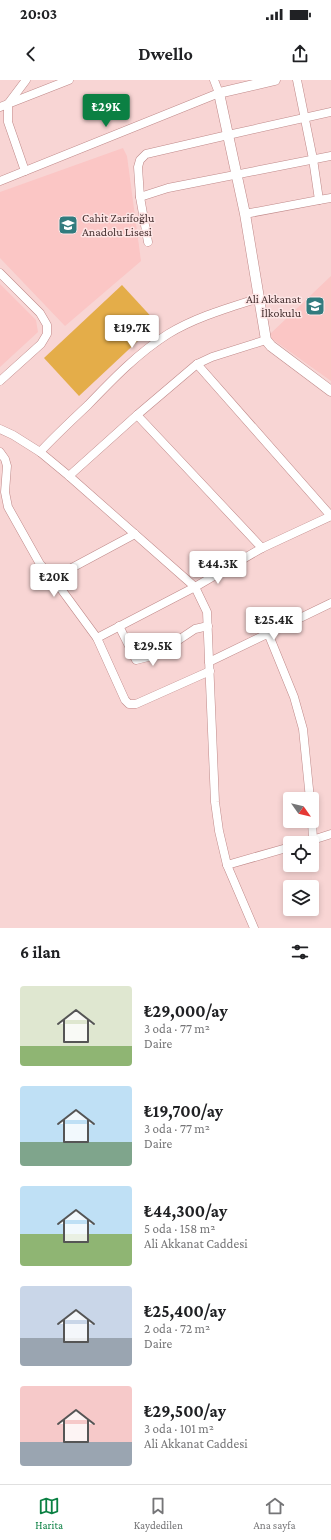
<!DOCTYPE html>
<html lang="tr">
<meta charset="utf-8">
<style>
body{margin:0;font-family:"Crimson Pro",serif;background:#f6f6f6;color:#202124;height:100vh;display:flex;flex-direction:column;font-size:15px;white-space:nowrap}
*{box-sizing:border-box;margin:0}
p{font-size:13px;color:#757577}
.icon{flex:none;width:22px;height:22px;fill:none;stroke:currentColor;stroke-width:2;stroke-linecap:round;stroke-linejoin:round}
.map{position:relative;height:848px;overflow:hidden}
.panel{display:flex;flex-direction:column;background:#fff;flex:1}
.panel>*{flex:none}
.needle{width:26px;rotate:124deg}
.fabs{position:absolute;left:283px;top:712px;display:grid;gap:8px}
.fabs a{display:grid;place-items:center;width:36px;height:36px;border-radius:4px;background:#fff;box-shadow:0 2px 6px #0003;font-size:20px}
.price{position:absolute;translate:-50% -34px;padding:0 9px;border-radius:4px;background:#fff;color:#222;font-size:13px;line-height:26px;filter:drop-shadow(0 1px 2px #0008)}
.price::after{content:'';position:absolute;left:50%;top:24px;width:12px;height:9px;margin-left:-6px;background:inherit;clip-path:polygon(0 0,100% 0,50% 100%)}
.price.active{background:#0b8043;color:#fff}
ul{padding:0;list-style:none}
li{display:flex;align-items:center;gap:12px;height:100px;padding:0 20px}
li span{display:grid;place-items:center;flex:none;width:112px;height:80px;border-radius:4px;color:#555}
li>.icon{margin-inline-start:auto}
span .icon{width:48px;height:48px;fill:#fffc;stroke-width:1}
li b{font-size:17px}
h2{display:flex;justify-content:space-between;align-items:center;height:48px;padding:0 20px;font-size:17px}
.status{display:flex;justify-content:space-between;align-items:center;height:28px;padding:0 20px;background:#fff;direction:ltr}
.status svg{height:11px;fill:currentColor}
header{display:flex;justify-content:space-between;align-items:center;height:52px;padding:0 20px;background:#fff;font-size:18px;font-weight:700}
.menu{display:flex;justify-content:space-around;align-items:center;height:56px;border-top:1px solid #e0e0e0;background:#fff;font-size:11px;color:#757577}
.menu a{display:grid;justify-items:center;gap:2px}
.menu .active{color:#0b8043}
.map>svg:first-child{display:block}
.built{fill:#fbc6c5}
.park{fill:#e4ad49}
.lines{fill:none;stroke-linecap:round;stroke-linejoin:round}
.minor-casing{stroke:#bf8989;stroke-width:9}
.tertiary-casing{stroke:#bf8989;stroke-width:11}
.minor{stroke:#fff;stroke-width:8}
.tertiary{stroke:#fff;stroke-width:10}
.labels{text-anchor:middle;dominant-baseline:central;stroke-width:3;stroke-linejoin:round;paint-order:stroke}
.poi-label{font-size:12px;fill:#473131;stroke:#fde5e5;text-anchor:start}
</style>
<div class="status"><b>20:03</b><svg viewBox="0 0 49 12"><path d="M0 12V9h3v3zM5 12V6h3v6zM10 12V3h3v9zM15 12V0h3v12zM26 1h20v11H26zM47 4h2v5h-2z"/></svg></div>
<header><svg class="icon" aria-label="back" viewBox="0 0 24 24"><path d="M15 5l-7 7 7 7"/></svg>Dwello<svg class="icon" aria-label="share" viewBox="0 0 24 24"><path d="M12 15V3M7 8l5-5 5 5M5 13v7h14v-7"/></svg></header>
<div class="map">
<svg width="331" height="848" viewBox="0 0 331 848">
<rect width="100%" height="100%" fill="#f8d5d4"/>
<!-- built -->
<g class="built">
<path d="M 123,68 L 127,76 L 141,181 L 65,246 L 0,178 L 0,112 Z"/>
<path d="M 331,196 L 331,301 L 268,256 Z"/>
<path d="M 0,204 L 36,240 L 38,252 L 0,287 Z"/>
</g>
<!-- park -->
<path class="park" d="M 122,205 L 157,243 L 79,316 L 44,278 Z"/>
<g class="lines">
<defs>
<g id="minor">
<path d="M 0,27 L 69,0"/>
<path d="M 25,91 L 8,42 L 8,24 L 26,0"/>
<path d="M 0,101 L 219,13 L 214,0"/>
<path d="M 140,117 L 168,108 L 331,76"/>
<path d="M 319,120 L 331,118"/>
<path d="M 245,134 L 319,120 L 313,79 L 297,0"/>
<path d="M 148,162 L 140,117 L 138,87 L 140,80 L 146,74 L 228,55 L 331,32"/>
<path d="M 0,193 L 40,233 L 47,245 L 47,254 L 41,264 L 0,301"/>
<path d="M 197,284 L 331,436"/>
<path d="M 137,335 L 262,468"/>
<path d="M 0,349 L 13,355 L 40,372 L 69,396 L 195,507 L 207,532 L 215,722 L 219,751 L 227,785 L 254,848"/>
<path d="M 0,372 L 5,379 L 7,386 L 5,412 L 8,427 L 40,484 L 53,498 L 97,558 L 125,620 L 129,624 L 136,624 L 210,591"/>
<path d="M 40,372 C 55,356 72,340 88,325 C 113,299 138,273 168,254 C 196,237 228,228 259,218"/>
<path d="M 69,396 L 137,335 L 197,284 L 212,277 L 266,260"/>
<path d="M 53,498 L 135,454"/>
<path d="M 119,546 L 136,580 L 156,575 L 195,549 L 208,546"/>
<path d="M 268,553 L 294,617 L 303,649 L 310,719"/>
<path d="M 97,558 L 195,507 L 262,468 L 331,436"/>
<path d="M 209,582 L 331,523"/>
<path d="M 312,741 L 313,760"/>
<path d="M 303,763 L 331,754"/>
<path d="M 227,785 L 290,767"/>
</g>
<path id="tertiary" d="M 275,0 L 219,13 L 245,134 L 266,260 L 271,266 L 331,311"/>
</defs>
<!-- minor casing -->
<use href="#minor" class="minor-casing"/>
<!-- tertiary casing -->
<use href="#tertiary" class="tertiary-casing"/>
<!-- minor -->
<use href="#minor" class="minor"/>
<!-- tertiary -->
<use href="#tertiary" class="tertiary"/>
</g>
<!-- icons -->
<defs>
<symbol id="school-square" viewBox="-11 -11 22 22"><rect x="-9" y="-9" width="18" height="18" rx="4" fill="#327b7e" stroke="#fde5e5"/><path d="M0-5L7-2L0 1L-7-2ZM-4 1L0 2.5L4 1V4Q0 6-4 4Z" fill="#fff"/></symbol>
</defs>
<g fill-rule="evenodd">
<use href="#school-square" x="57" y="134" width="22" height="22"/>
<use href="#school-square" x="304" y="215" width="22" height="22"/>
</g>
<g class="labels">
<!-- poi labels -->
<g class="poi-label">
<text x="82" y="138">Cahit Zarifoğlu<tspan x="82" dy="14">Anadolu Lisesi</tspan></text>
<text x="301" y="219" text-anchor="end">Ali Akkanat<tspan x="301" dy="14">İlkokulu</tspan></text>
</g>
</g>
</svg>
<div class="fabs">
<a><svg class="needle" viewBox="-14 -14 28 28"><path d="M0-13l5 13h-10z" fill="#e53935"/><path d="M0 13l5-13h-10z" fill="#757577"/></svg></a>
<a><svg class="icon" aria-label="locate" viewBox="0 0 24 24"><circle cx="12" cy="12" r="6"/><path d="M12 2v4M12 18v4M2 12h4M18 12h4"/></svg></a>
<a><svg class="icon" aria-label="layers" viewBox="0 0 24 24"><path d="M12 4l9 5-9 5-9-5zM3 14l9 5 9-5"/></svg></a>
</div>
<b class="price active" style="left:106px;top:48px">₺29K</b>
<b class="price" style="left:132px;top:269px">₺19.7K</b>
<b class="price" style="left:218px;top:505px">₺44.3K</b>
<b class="price" style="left:54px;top:518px">₺20K</b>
<b class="price" style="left:274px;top:561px">₺25.4K</b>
<b class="price" style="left:153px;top:587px">₺29.5K</b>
</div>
<section class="panel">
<h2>6 ilan<svg class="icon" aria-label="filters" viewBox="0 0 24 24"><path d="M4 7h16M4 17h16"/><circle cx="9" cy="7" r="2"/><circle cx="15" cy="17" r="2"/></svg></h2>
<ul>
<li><span style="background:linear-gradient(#dfe7d0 75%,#8fb573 0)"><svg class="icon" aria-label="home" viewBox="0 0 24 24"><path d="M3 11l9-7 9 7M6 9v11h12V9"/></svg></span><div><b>₺29,000/ay</b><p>3 oda · 77 m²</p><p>Daire</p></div></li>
<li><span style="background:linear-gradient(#bfe0f5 70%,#7fa58c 0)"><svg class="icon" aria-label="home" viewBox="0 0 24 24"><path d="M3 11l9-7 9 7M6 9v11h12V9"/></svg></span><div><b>₺19,700/ay</b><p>3 oda · 77 m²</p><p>Daire</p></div></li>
<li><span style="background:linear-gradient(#bfe0f5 60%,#8fb573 0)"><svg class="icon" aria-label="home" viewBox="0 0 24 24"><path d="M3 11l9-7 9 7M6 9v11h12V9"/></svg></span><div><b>₺44,300/ay</b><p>5 oda · 158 m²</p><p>Ali Akkanat Caddesi</p></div></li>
<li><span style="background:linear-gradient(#c9d6e8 65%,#9aa5b1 0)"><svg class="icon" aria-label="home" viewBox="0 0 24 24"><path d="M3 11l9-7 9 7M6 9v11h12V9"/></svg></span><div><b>₺25,400/ay</b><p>2 oda · 72 m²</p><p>Daire</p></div></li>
<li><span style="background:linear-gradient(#f6c9c9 70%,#9aa5b1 0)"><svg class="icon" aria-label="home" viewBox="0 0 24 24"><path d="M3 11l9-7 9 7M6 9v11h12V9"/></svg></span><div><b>₺29,500/ay</b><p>3 oda · 101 m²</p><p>Ali Akkanat Caddesi</p></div></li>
</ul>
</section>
<nav class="menu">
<a class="active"><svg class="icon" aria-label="map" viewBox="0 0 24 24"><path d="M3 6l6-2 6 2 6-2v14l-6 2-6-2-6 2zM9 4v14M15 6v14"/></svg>Harita</a>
<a><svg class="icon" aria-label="saved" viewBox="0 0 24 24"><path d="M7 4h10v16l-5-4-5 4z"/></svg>Kaydedilen</a>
<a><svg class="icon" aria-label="home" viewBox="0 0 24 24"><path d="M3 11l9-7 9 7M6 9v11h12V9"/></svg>Ana sayfa</a>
</nav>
